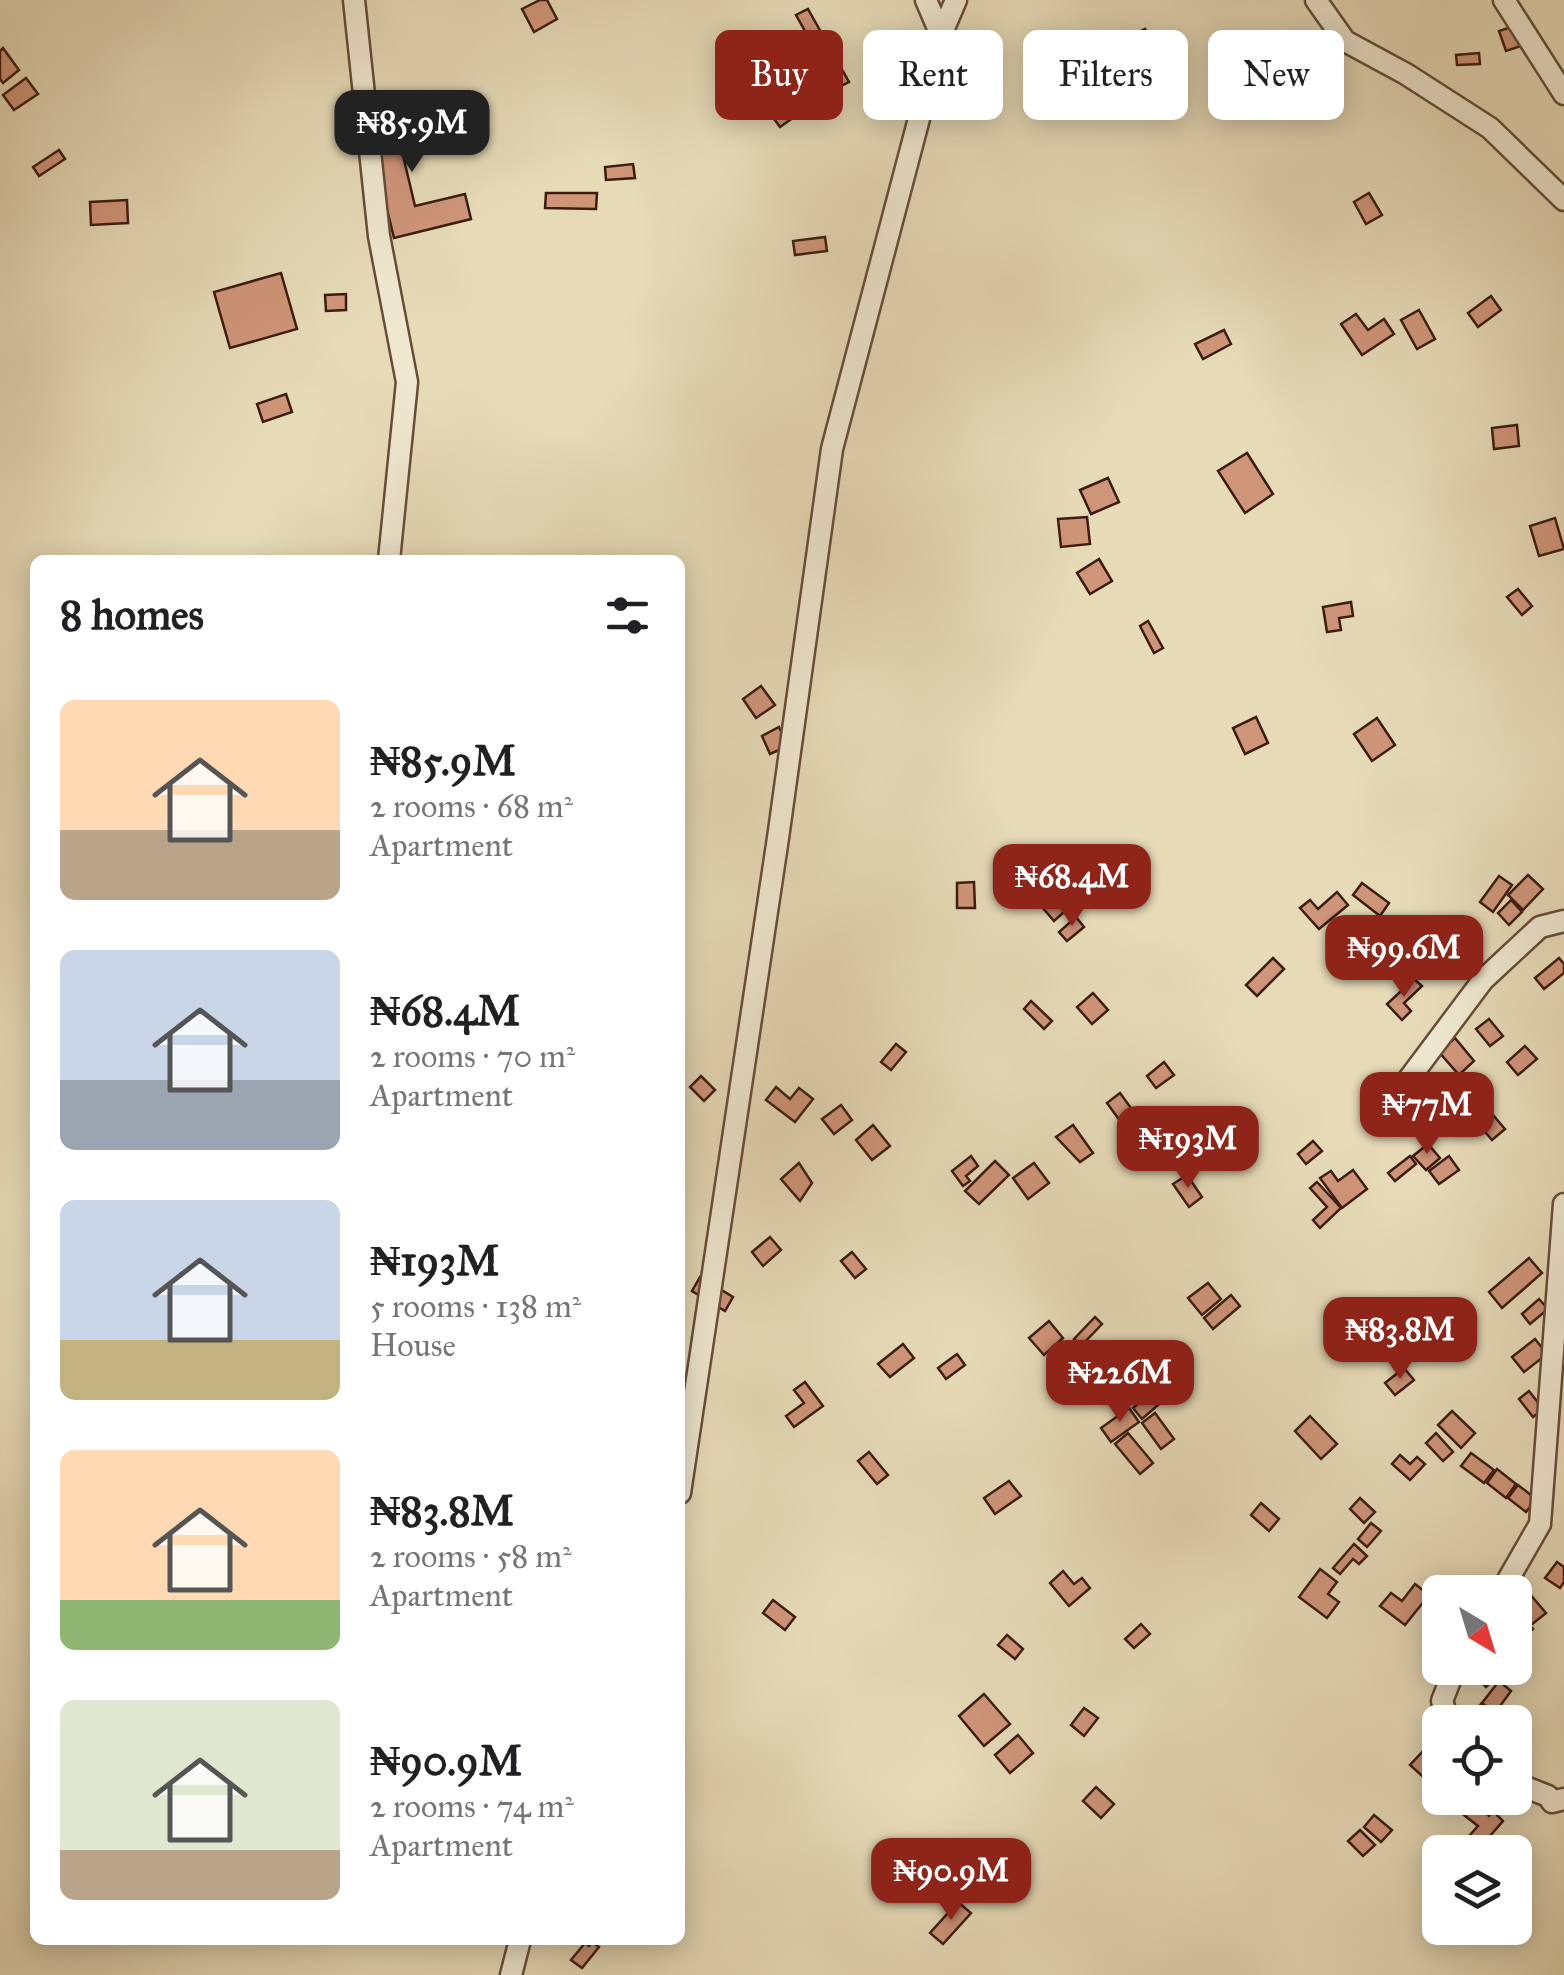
<!DOCTYPE html>
<meta charset="utf-8">
<style>
body{margin:0;font-family:"IM FELL Great Primer",serif;background:#f6f6f6;color:#202124;height:100vh;display:flex;flex-direction:column;font-size:38px;white-space:nowrap}
*{box-sizing:border-box;margin:0}
p{font-size:32px;color:#757577}
.icon{flex:none;width:55px;height:55px;fill:none;stroke:currentColor;stroke-width:2;stroke-linecap:round;stroke-linejoin:round}
.map{position:relative;flex:1;overflow:hidden}
.drawer{position:absolute;left:30px;top:555px;width:655px;height:1390px;display:flex;flex-direction:column;background:#fff;border-radius:15px;box-shadow:0 5px 25px #0003}
.drawer>*{flex:none}
.hud{position:absolute;left:715px;top:30px;width:698px;height:90px;display:flex;gap:20px}
.needle{width:65px;rotate:142deg}
.buttons{position:absolute;left:1422px;top:1575px;display:grid;gap:20px}
.buttons a{display:grid;place-items:center;width:110px;height:110px;border-radius:15px;background:#fff;box-shadow:0 5px 25px #0003;font-size:50px}
.price{position:absolute;translate:-50% -85px;padding:0 22px;border-radius:20px;background:#8f2418;color:#fff;font-size:32px;line-height:65px;filter:drop-shadow(0 2px 5px #0008)}
.price::after{content:'';position:absolute;left:50%;top:60px;width:30px;height:22px;margin-left:-15px;background:inherit;clip-path:polygon(0 0,100% 0,50% 100%)}
.price.selected{background:#222;color:#fff}
ul{padding:0;list-style:none}
li{display:flex;align-items:center;gap:30px;height:250px;padding:0 30px}
li span{display:grid;place-items:center;flex:none;width:280px;height:200px;border-radius:15px;color:#555}
li>.icon{margin-inline-start:auto}
span .icon{width:120px;height:120px;fill:#fffc;stroke-width:1}
li b{font-size:42px}
h2{display:flex;justify-content:space-between;align-items:center;height:120px;padding:0 30px;font-size:42px}
.tag{padding:0 35px;border-radius:15px;background:#fff;box-shadow:0 5px 25px #0003;font-size:35px;line-height:90px}
.tag.selected{background:#8f2418;color:#fff}
.map>svg:first-child{display:block}
.building{fill:#cf9579;stroke:#3c1c0e;stroke-width:2.5}
.lines{fill:none;stroke-linecap:round;stroke-linejoin:round}
.street-casing{stroke:#664c38;stroke-width:25}
.street{stroke:#efe7d0;stroke-width:20}
</style>
<div class="map">
<svg width="1564" height="1975" viewBox="0 0 1564 1975">
<rect width="100%" height="100%" fill="#e6dab7"/>
<filter id="stains"><feTurbulence type="fractalNoise" baseFrequency=".002" numOctaves="4"/><feColorMatrix values="0 0 0 0 .2 0 0 0 0 .09 0 0 0 0 .02 0 0 0 .5 -.17"/></filter>
<radialGradient id="worn" r=".72"><stop offset=".6" stop-color="#630" stop-opacity="0"/><stop offset="1" stop-color="#630" stop-opacity=".3"/></radialGradient>
<!-- building -->
<g class="building">
<path d="M 540,0 L 547,0 L 557,19 L 534,32 L 522,9 Z"/>
<path d="M 808,9 L 849,82 L 837,88 L 796,15 Z"/>
<path d="M 1514,26 L 1521,46 L 1506,51 L 1499,31 Z"/>
<path d="M 1145,29 L 1158,55 L 1112,78 L 1099,52 Z"/>
<path d="M 1319,43 L 1321,77 L 1286,80 L 1285,65 L 1306,64 L 1304,44 Z"/>
<path d="M 1264,45 L 1284,74 L 1271,82 L 1252,53 Z"/>
<path d="M 3,48 L 19,70 L 3,83 L 0,79 L 0,51 Z"/>
<path d="M 1479,53 L 1480,64 L 1457,65 L 1456,55 Z"/>
<path d="M 26,78 L 38,94 L 14,110 L 3,95 Z"/>
<path d="M 785,83 L 804,110 L 780,127 L 761,101 Z"/>
<path d="M 957,88 L 959,116 L 934,118 L 932,90 Z"/>
<path d="M 449,107 L 454,130 L 400,143 L 415,206 L 465,194 L 471,219 L 394,238 L 367,127 Z"/>
<path d="M 59,150 L 65,159 L 39,176 L 33,167 Z"/>
<path d="M 633,164 L 635,178 L 606,180 L 605,167 Z"/>
<path d="M 546,193 L 597,193 L 596,209 L 545,208 Z"/>
<path d="M 1369,193 L 1382,215 L 1366,224 L 1354,202 Z"/>
<path d="M 127,200 L 128,223 L 91,225 L 90,202 Z"/>
<path d="M 825,237 L 827,251 L 795,255 L 793,241 Z"/>
<path d="M 281,273 L 297,329 L 230,348 L 214,292 Z"/>
<path d="M 346,294 L 346,310 L 326,311 L 325,295 Z"/>
<path d="M 1491,296 L 1501,310 L 1478,327 L 1468,313 Z"/>
<path d="M 1419,310 L 1435,339 L 1417,349 L 1401,320 Z"/>
<path d="M 1356,314 L 1368,330 L 1384,319 L 1394,334 L 1362,355 L 1341,324 Z"/>
<path d="M 1224,330 L 1231,344 L 1203,359 L 1195,344 Z"/>
<path d="M 286,394 L 292,412 L 263,422 L 257,404 Z"/>
<path d="M 1517,425 L 1519,446 L 1494,449 L 1492,428 Z"/>
<path d="M 1247,453 L 1273,494 L 1245,513 L 1218,471 Z"/>
<path d="M 1108,478 L 1119,502 L 1091,514 L 1080,490 Z"/>
<path d="M 1087,517 L 1090,544 L 1061,547 L 1058,519 Z"/>
<path d="M 1555,518 L 1564,549 L 1539,556 L 1530,526 Z"/>
<path d="M 1099,559 L 1112,581 L 1090,594 L 1077,573 Z"/>
<path d="M 1518,589 L 1532,606 L 1522,615 L 1507,597 Z"/>
<path d="M 1351,602 L 1353,616 L 1339,618 L 1341,630 L 1327,632 L 1323,607 Z"/>
<path d="M 1148,621 L 1163,648 L 1154,653 L 1140,626 Z"/>
<path d="M 761,686 L 775,705 L 756,718 L 743,699 Z"/>
<path d="M 1256,717 L 1268,743 L 1245,754 L 1233,728 Z"/>
<path d="M 1377,718 L 1395,745 L 1372,761 L 1354,734 Z"/>
<path d="M 779,727 L 788,746 L 770,754 L 762,736 Z"/>
<path d="M 1042,872 L 1071,906 L 1054,921 L 1025,887 Z"/>
<path d="M 1528,875 L 1543,889 L 1523,910 L 1508,895 Z"/>
<path d="M 1499,876 L 1512,885 L 1493,912 L 1480,902 Z"/>
<path d="M 974,882 L 975,908 L 957,908 L 957,883 Z"/>
<path d="M 1362,883 L 1389,903 L 1380,916 L 1353,895 Z"/>
<path d="M 1337,892 L 1348,905 L 1319,929 L 1300,908 L 1310,900 L 1318,909 Z"/>
<path d="M 1511,900 L 1522,912 L 1509,925 L 1498,913 Z"/>
<path d="M 1076,917 L 1084,927 L 1067,941 L 1059,932 Z"/>
<path d="M 1456,941 L 1483,965 L 1472,977 L 1445,952 Z"/>
<path d="M 1273,958 L 1284,969 L 1257,996 L 1246,985 Z"/>
<path d="M 1559,958 L 1564,964 L 1564,973 L 1544,989 L 1535,978 Z"/>
<path d="M 1414,979 L 1422,986 L 1404,1003 L 1411,1011 L 1402,1020 L 1387,1004 Z"/>
<path d="M 1093,993 L 1108,1010 L 1092,1024 L 1077,1007 Z"/>
<path d="M 1031,1001 L 1052,1021 L 1044,1029 L 1024,1009 Z"/>
<path d="M 1489,1019 L 1503,1036 L 1490,1046 L 1476,1029 Z"/>
<path d="M 1455,1038 L 1474,1061 L 1459,1075 L 1439,1052 Z"/>
<path d="M 896,1044 L 906,1052 L 891,1070 L 881,1062 Z"/>
<path d="M 1525,1046 L 1537,1059 L 1518,1075 L 1507,1062 Z"/>
<path d="M 1164,1062 L 1174,1075 L 1156,1088 L 1147,1076 Z"/>
<path d="M 701,1076 L 715,1090 L 704,1101 L 690,1087 Z"/>
<path d="M 776,1087 L 790,1099 L 799,1088 L 813,1099 L 795,1122 L 766,1100 Z"/>
<path d="M 1120,1093 L 1136,1115 L 1123,1125 L 1107,1103 Z"/>
<path d="M 1481,1101 L 1505,1129 L 1492,1140 L 1468,1112 Z"/>
<path d="M 841,1105 L 852,1120 L 834,1134 L 822,1119 Z"/>
<path d="M 873,1125 L 890,1146 L 872,1160 L 856,1140 Z"/>
<path d="M 1073,1125 L 1093,1153 L 1080,1162 L 1056,1137 Z"/>
<path d="M 1313,1141 L 1322,1151 L 1306,1164 L 1298,1154 Z"/>
<path d="M 1428,1144 L 1440,1158 L 1426,1170 L 1413,1156 Z"/>
<path d="M 971,1156 L 978,1166 L 966,1176 L 970,1181 L 963,1186 L 952,1171 Z"/>
<path d="M 1410,1156 L 1416,1164 L 1395,1181 L 1388,1173 Z"/>
<path d="M 1449,1156 L 1459,1170 L 1439,1184 L 1429,1171 Z"/>
<path d="M 995,1161 L 1009,1175 L 979,1204 L 965,1191 Z"/>
<path d="M 799,1163 L 812,1183 L 800,1201 L 781,1179 Z"/>
<path d="M 1034,1163 L 1049,1183 L 1028,1199 L 1013,1178 Z"/>
<path d="M 1353,1170 L 1367,1189 L 1342,1208 L 1320,1178 L 1331,1171 L 1338,1181 Z"/>
<path d="M 1187,1175 L 1202,1197 L 1189,1207 L 1173,1184 Z"/>
<path d="M 1317,1182 L 1341,1208 L 1320,1228 L 1313,1220 L 1327,1207 L 1310,1188 Z"/>
<path d="M 770,1237 L 781,1250 L 763,1266 L 752,1252 Z"/>
<path d="M 852,1252 L 866,1269 L 855,1278 L 841,1261 Z"/>
<path d="M 1529,1258 L 1542,1273 L 1502,1308 L 1489,1292 Z"/>
<path d="M 700,1277 L 733,1297 L 725,1311 L 692,1291 Z"/>
<path d="M 1208,1283 L 1221,1299 L 1202,1315 L 1188,1298 Z"/>
<path d="M 1231,1295 L 1240,1306 L 1213,1329 L 1204,1318 Z"/>
<path d="M 1539,1299 L 1548,1309 L 1530,1324 L 1522,1314 Z"/>
<path d="M 1095,1317 L 1102,1324 L 1081,1346 L 1074,1339 Z"/>
<path d="M 1049,1321 L 1063,1338 L 1044,1355 L 1029,1338 Z"/>
<path d="M 1535,1339 L 1547,1354 L 1524,1372 L 1512,1357 Z"/>
<path d="M 903,1344 L 914,1358 L 890,1377 L 878,1364 Z"/>
<path d="M 957,1354 L 965,1365 L 946,1379 L 938,1368 Z"/>
<path d="M 1404,1368 L 1414,1380 L 1395,1395 L 1385,1383 Z"/>
<path d="M 805,1382 L 823,1406 L 794,1427 L 786,1416 L 804,1403 L 794,1390 Z"/>
<path d="M 1157,1387 L 1166,1398 L 1142,1419 L 1133,1408 Z"/>
<path d="M 1529,1391 L 1543,1409 L 1533,1417 L 1519,1399 Z"/>
<path d="M 1129,1408 L 1139,1422 L 1111,1442 L 1101,1428 Z"/>
<path d="M 1452,1411 L 1475,1433 L 1461,1448 L 1438,1425 Z"/>
<path d="M 1155,1413 L 1174,1439 L 1161,1449 L 1142,1423 Z"/>
<path d="M 1310,1416 L 1337,1444 L 1321,1459 L 1295,1431 Z"/>
<path d="M 1128,1433 L 1153,1463 L 1140,1474 L 1115,1444 Z"/>
<path d="M 1436,1433 L 1453,1452 L 1443,1461 L 1426,1443 Z"/>
<path d="M 869,1452 L 888,1475 L 877,1484 L 858,1461 Z"/>
<path d="M 1471,1453 L 1494,1470 L 1484,1483 L 1461,1466 Z"/>
<path d="M 1400,1455 L 1410,1464 L 1417,1457 L 1425,1464 L 1410,1480 L 1392,1464 Z"/>
<path d="M 1497,1469 L 1516,1484 L 1506,1498 L 1487,1483 Z"/>
<path d="M 1009,1481 L 1021,1496 L 995,1514 L 984,1498 Z"/>
<path d="M 1518,1485 L 1536,1499 L 1526,1512 L 1508,1498 Z"/>
<path d="M 1360,1498 L 1375,1512 L 1364,1523 L 1350,1509 Z"/>
<path d="M 1261,1503 L 1279,1519 L 1269,1531 L 1251,1515 Z"/>
<path d="M 1371,1523 L 1381,1531 L 1367,1547 L 1358,1539 Z"/>
<path d="M 1354,1544 L 1367,1556 L 1359,1564 L 1353,1559 L 1340,1574 L 1333,1568 Z"/>
<path d="M 1557,1562 L 1564,1567 L 1564,1582 L 1560,1588 L 1545,1578 Z"/>
<path d="M 1320,1569 L 1337,1582 L 1328,1594 L 1339,1602 L 1327,1618 L 1299,1597 Z"/>
<path d="M 1063,1571 L 1074,1584 L 1082,1578 L 1090,1588 L 1069,1606 L 1050,1583 Z"/>
<path d="M 1415,1584 L 1429,1595 L 1405,1625 L 1380,1606 L 1391,1593 L 1402,1601 Z"/>
<path d="M 1529,1593 L 1546,1613 L 1531,1625 L 1515,1606 Z"/>
<path d="M 773,1600 L 795,1617 L 785,1630 L 763,1613 Z"/>
<path d="M 1515,1609 L 1533,1629 L 1520,1640 L 1515,1634 Z"/>
<path d="M 1141,1624 L 1150,1634 L 1134,1648 L 1125,1639 Z"/>
<path d="M 1007,1635 L 1023,1649 L 1015,1659 L 998,1645 Z"/>
<path d="M 1468,1668 L 1490,1668 L 1498,1676 L 1486,1687 Z"/>
<path d="M 1499,1681 L 1511,1691 L 1495,1713 L 1482,1703 Z"/>
<path d="M 984,1694 L 1010,1724 L 984,1746 L 959,1716 Z"/>
<path d="M 1481,1704 L 1494,1715 L 1488,1722 L 1466,1722 Z"/>
<path d="M 1084,1708 L 1098,1718 L 1084,1736 L 1071,1725 Z"/>
<path d="M 1018,1735 L 1033,1753 L 1010,1773 L 995,1755 Z"/>
<path d="M 1426,1748 L 1440,1760 L 1440,1772 L 1430,1783 L 1410,1765 Z"/>
<path d="M 1096,1787 L 1114,1804 L 1101,1818 L 1083,1801 Z"/>
<path d="M 1475,1803 L 1489,1816 L 1493,1811 L 1503,1821 L 1476,1852 L 1444,1852 L 1453,1839 L 1461,1845 L 1478,1826 L 1464,1815 Z"/>
<path d="M 1374,1815 L 1392,1830 L 1381,1842 L 1364,1827 Z"/>
<path d="M 1360,1830 L 1375,1845 L 1363,1856 L 1348,1841 Z"/>
<path d="M 958,1902 L 971,1913 L 943,1944 L 930,1933 Z"/>
<path d="M 592,1942 L 599,1947 L 582,1968 L 571,1960 L 585,1943 L 589,1946 Z"/>
</g>
<g class="lines">
<defs>
<g id="street">
<path d="M 354,0 L 379,236 L 407,382 L 389,560"/>
<path d="M 1316,0 L 1345,41 L 1406,74 L 1490,128 L 1564,200"/>
<path d="M 1504,0 L 1564,94"/>
<path d="M 941,35 L 956,0"/>
<path d="M 1378,1120 L 1483,980 L 1540,927 L 1564,921"/>
<path d="M 680,1493 L 778,838 L 832,449 L 941,35 L 926,0"/>
<path d="M 1501,1592 L 1540,1524 L 1564,1204"/>
<path d="M 1449,1722 L 1442,1701 L 1455,1668"/>
<path d="M 1515,1783 L 1548,1796 L 1552,1802 L 1564,1799"/>
<path d="M 511,1975 L 520,1940"/>
</g>
</defs>
<!-- street casing -->
<use href="#street" class="street-casing"/>
<!-- street -->
<use href="#street" class="street"/>
</g>
<rect width="100%" height="100%" filter="url(#stains)"/>
<rect width="100%" height="100%" fill="url(#worn)"/>
</svg>
<div class="buttons">
<a><svg class="needle" viewBox="-14 -14 28 28"><path d="M0-13l5 13h-10z" fill="#e53935"/><path d="M0 13l5-13h-10z" fill="#757577"/></svg></a>
<a><svg class="icon" aria-label="locate" viewBox="0 0 24 24"><circle cx="12" cy="12" r="6"/><path d="M12 2v4M12 18v4M2 12h4M18 12h4"/></svg></a>
<a><svg class="icon" aria-label="layers" viewBox="0 0 24 24"><path d="M12 4l9 5-9 5-9-5zM3 14l9 5 9-5"/></svg></a>
</div>
<b class="price selected" style="left:412px;top:175px">₦85.9M</b>
<b class="price" style="left:1072px;top:929px">₦68.4M</b>
<b class="price" style="left:1404px;top:1000px">₦99.6M</b>
<b class="price" style="left:1427px;top:1157px">₦77M</b>
<b class="price" style="left:1188px;top:1191px">₦193M</b>
<b class="price" style="left:1400px;top:1382px">₦83.8M</b>
<b class="price" style="left:1120px;top:1425px">₦226M</b>
<b class="price" style="left:951px;top:1923px">₦90.9M</b>
<div class="hud">
<a class="tag selected">Buy</a>
<a class="tag">Rent</a>
<a class="tag">Filters</a>
<a class="tag">New</a>
</div>
<section class="drawer">
<h2>8 homes<svg class="icon" aria-label="filters" viewBox="0 0 24 24"><path d="M4 7h16M4 17h16"/><circle cx="9" cy="7" r="2"/><circle cx="15" cy="17" r="2"/></svg></h2>
<ul>
<li><span style="background:linear-gradient(#ffd9b3 65%,#b9a48a 0)"><svg class="icon" aria-label="home" viewBox="0 0 24 24"><path d="M3 11l9-7 9 7M6 9v11h12V9"/></svg></span><div><b>₦85.9M</b><p>2 rooms · 68 m²</p><p>Apartment</p></div></li>
<li><span style="background:linear-gradient(#c9d6e8 65%,#9aa5b1 0)"><svg class="icon" aria-label="home" viewBox="0 0 24 24"><path d="M3 11l9-7 9 7M6 9v11h12V9"/></svg></span><div><b>₦68.4M</b><p>2 rooms · 70 m²</p><p>Apartment</p></div></li>
<li><span style="background:linear-gradient(#c9d6e8 70%,#c2b280 0)"><svg class="icon" aria-label="home" viewBox="0 0 24 24"><path d="M3 11l9-7 9 7M6 9v11h12V9"/></svg></span><div><b>₦193M</b><p>5 rooms · 138 m²</p><p>House</p></div></li>
<li><span style="background:linear-gradient(#ffd9b3 75%,#8fb573 0)"><svg class="icon" aria-label="home" viewBox="0 0 24 24"><path d="M3 11l9-7 9 7M6 9v11h12V9"/></svg></span><div><b>₦83.8M</b><p>2 rooms · 58 m²</p><p>Apartment</p></div></li>
<li><span style="background:linear-gradient(#dfe7d0 75%,#b9a48a 0)"><svg class="icon" aria-label="home" viewBox="0 0 24 24"><path d="M3 11l9-7 9 7M6 9v11h12V9"/></svg></span><div><b>₦90.9M</b><p>2 rooms · 74 m²</p><p>Apartment</p></div></li>
</ul>
</section>
</div>
